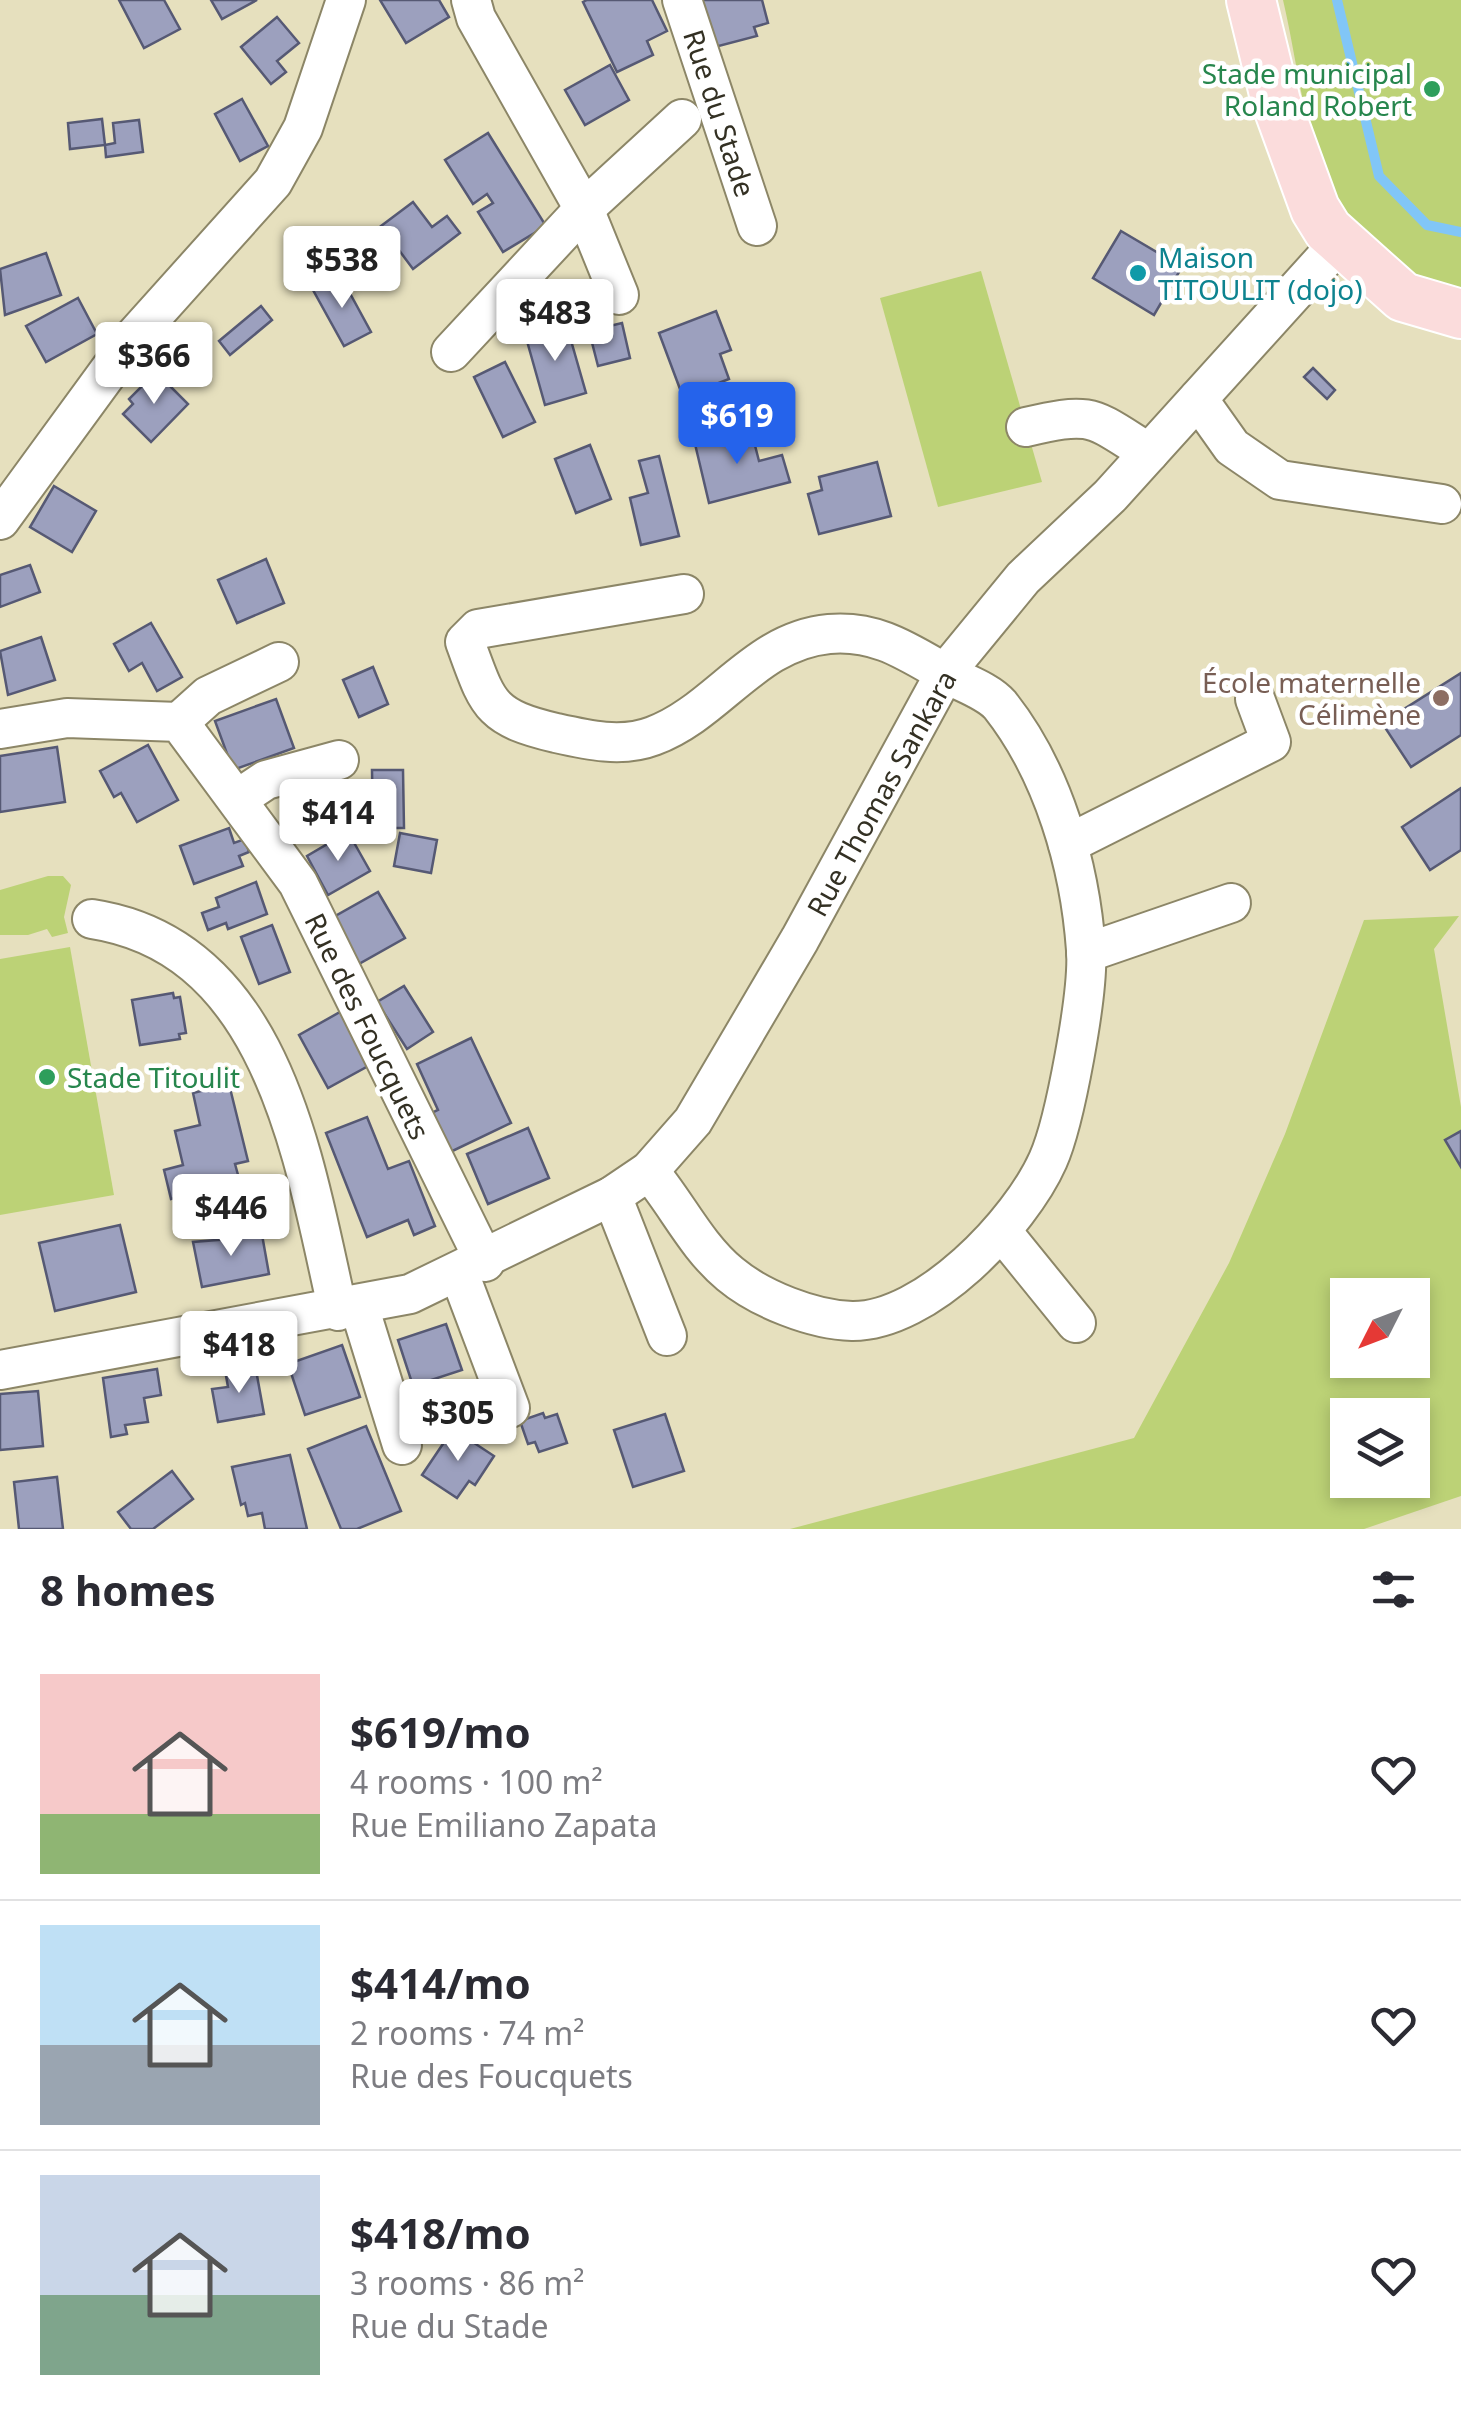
<!DOCTYPE html>
<meta charset="utf-8">
<style>
body{margin:0;font-family:"Noto Sans",sans-serif;background:#f2f2f3;color:#2b2b33;height:100vh;display:flex;flex-direction:column;font-size:38px;white-space:nowrap}
*{box-sizing:border-box;margin:0}
p{font-size:32px;color:#7c7c81}
.icon{flex:none;width:55px;height:55px;fill:none;stroke:currentColor;stroke-width:2;stroke-linecap:round;stroke-linejoin:round}
.map{position:relative;height:1529px;overflow:hidden}
.panel{display:flex;flex-direction:column;background:#fff;flex:1}
.panel>*{flex:none}
.needle{width:65px;rotate:228deg}
.controls{position:absolute;left:1330px;top:1278px;display:grid;gap:20px}
.controls a{display:grid;place-items:center;width:100px;height:100px;border-radius:0px;background:#fff;box-shadow:0 5px 15px #0003;font-size:50px}
.price{position:absolute;translate:-50% -85px;padding:0 22px;border-radius:10px;background:#fff;color:#222;font-size:32px;line-height:65px;filter:drop-shadow(0 2px 5px #0008)}
.price::after{content:'';position:absolute;left:50%;top:60px;width:30px;height:22px;margin-left:-15px;background:inherit;clip-path:polygon(0 0,100% 0,50% 100%)}
.price.on{background:#2563eb;color:#fff}
ul{padding:0;list-style:none}
li{display:flex;align-items:center;gap:30px;height:250px;padding:0 40px}
li+li{border-top:2px solid #e1e1e2}
li span{display:grid;place-items:center;flex:none;width:280px;height:200px;border-radius:0px;color:#555}
li>.icon{margin-inline-start:auto}
span .icon{width:120px;height:120px;fill:#fffc;stroke-width:1}
li b{font-size:42px}
h2{display:flex;justify-content:space-between;align-items:center;height:120px;padding:0 40px;font-size:42px}
.map>svg:first-child{display:block}
.green{fill:#bcd276;fill-rule:evenodd}
.lines{fill:none;stroke-linecap:round;stroke-linejoin:round}
.stream{stroke:#81c6f7;stroke-width:10}
.building{fill:#9ca0be;stroke:#565974;stroke-width:2.5}
.minor-casing{stroke:#8c8667;stroke-width:42}
.major-casing{stroke:#fff;stroke-width:52}
.minor{stroke:#fff;stroke-width:38}
.major{stroke:#fbdcdc;stroke-width:48}
.leisure-dot{fill:#2e9e5b;stroke:#fff;stroke-width:4}
.culture-dot{fill:#0f9aa8;stroke:#fff;stroke-width:4}
.education-dot{fill:#8d6e63;stroke:#fff;stroke-width:4}
.labels{text-anchor:middle;dominant-baseline:central;stroke-width:9;stroke-linejoin:round;paint-order:stroke}
.leisure-label{font-size:28px;fill:#27864d;stroke:#fff;text-anchor:end}
.street-label{font-size:28px;fill:#333023;stroke:#fff}
.culture-label{font-size:28px;fill:#0d838f;stroke:#fff;text-anchor:start}
.education-label{font-size:28px;fill:#785e54;stroke:#fff;text-anchor:end}
</style>
<div class="map">
<svg width="1461" height="1529" viewBox="0 0 1461 1529">
<rect width="100%" height="100%" fill="#e6e0be"/>
<!-- green -->
<g class="green">
<path d="M 1283,0 L 1461,0 L 1461,288 C 1422,281 1371,258 1348,224 C 1308,168 1299,67 1283,0 Z"/>
<path d="M 981,271 L 1042,482 L 938,507 L 880,298 Z"/>
<path d="M 48,876 L 63,876 L 71,885 L 64,917 L 68,933 L 52,937 L 47,929 L 28,935 L 0,935 L 0,890 Z"/>
<path d="M 1459,916 L 1434,949 L 1461,1107 L 1461,1496 L 1364,1529 L 790,1529 L 1134,1438 L 1229,1263 L 1285,1134 L 1364,920 ZM 1348,1295 L 1412,1295 L 1412,1360 L 1348,1360 ZM 1348,1415 L 1412,1415 L 1412,1480 L 1348,1480 Z"/>
<path d="M 70,947 L 114,1195 L 0,1215 L 0,959 Z"/>
</g>
<g class="lines">
<!-- stream -->
<path class="stream" d="M 1337,0 L 1379,176 L 1427,225 L 1461,232"/>
</g>
<!-- building -->
<g class="building">
<path d="M 119,0 L 164,0 L 180,29 L 144,48 Z"/>
<path d="M 211,0 L 257,0 L 222,19 Z"/>
<path d="M 380,0 L 439,0 L 449,17 L 406,43 Z"/>
<path d="M 587,0 L 652,0 L 667,31 L 647,41 L 653,55 L 617,72 L 583,2 Z"/>
<path d="M 698,0 L 762,0 L 768,23 L 754,27 L 757,36 L 711,48 Z"/>
<path d="M 277,17 L 299,43 L 277,61 L 286,72 L 271,84 L 241,47 Z"/>
<path d="M 610,65 L 629,100 L 585,125 L 565,90 Z"/>
<path d="M 242,99 L 268,146 L 240,161 L 215,114 Z"/>
<path d="M 102,119 L 105,145 L 70,149 L 68,123 Z"/>
<path d="M 139,120 L 143,152 L 106,157 L 105,145 L 115,143 L 113,123 Z"/>
<path d="M 488,133 L 546,226 L 503,252 L 478,212 L 493,203 L 487,194 L 473,204 L 445,160 Z"/>
<path d="M 413,202 L 432,227 L 447,216 L 460,233 L 413,269 L 381,226 Z"/>
<path d="M 1121,231 L 1182,267 L 1154,315 L 1093,278 Z"/>
<path d="M 46,253 L 61,295 L 5,315 L 0,269 Z"/>
<path d="M 340,275 L 371,332 L 344,346 L 313,290 Z"/>
<path d="M 78,298 L 97,334 L 46,362 L 26,326 Z"/>
<path d="M 261,306 L 272,320 L 230,355 L 219,341 Z"/>
<path d="M 716,311 L 731,350 L 720,354 L 729,379 L 683,397 L 659,333 Z"/>
<path d="M 566,323 L 586,393 L 545,405 L 525,334 Z"/>
<path d="M 622,323 L 630,358 L 598,366 L 589,331 Z"/>
<path d="M 505,362 L 535,422 L 503,437 L 474,377 Z"/>
<path d="M 1313,368 L 1335,390 L 1327,399 L 1304,377 Z"/>
<path d="M 156,372 L 188,404 L 151,442 L 123,414 L 133,404 L 129,399 Z"/>
<path d="M 751,430 L 759,461 L 782,455 L 790,482 L 709,503 L 695,444 Z"/>
<path d="M 590,445 L 611,499 L 576,513 L 555,459 Z"/>
<path d="M 659,456 L 679,536 L 641,545 L 630,498 L 648,493 L 639,461 Z"/>
<path d="M 877,462 L 891,516 L 819,534 L 808,494 L 822,490 L 819,477 Z"/>
<path d="M 54,486 L 96,511 L 72,552 L 30,527 Z"/>
<path d="M 266,559 L 284,603 L 237,623 L 218,580 Z"/>
<path d="M 30,565 L 40,592 L 0,607 L 0,575 Z"/>
<path d="M 151,623 L 182,677 L 157,691 L 142,663 L 129,671 L 114,644 Z"/>
<path d="M 41,637 L 55,680 L 8,695 L 0,651 Z"/>
<path d="M 373,667 L 388,704 L 359,717 L 343,680 Z"/>
<path d="M 1461,673 L 1461,735 L 1411,767 L 1382,723 Z"/>
<path d="M 276,699 L 294,748 L 233,770 L 215,721 Z"/>
<path d="M 148,745 L 178,800 L 137,822 L 121,793 L 114,797 L 100,771 Z"/>
<path d="M 57,747 L 65,802 L 0,812 L 0,756 Z"/>
<path d="M 372,770 L 403,770 L 404,828 L 373,828 Z"/>
<path d="M 340,773 L 360,808 L 334,823 L 315,787 Z"/>
<path d="M 315,787 L 334,823 L 307,837 L 288,802 Z"/>
<path d="M 1461,788 L 1461,850 L 1430,870 L 1402,827 Z"/>
<path d="M 229,828 L 234,843 L 245,839 L 249,852 L 239,856 L 243,866 L 194,884 L 180,846 Z"/>
<path d="M 348,832 L 370,871 L 328,895 L 307,856 Z"/>
<path d="M 400,833 L 437,840 L 431,873 L 394,866 Z"/>
<path d="M 256,882 L 267,914 L 228,929 L 226,923 L 208,930 L 202,913 L 219,907 L 216,898 Z"/>
<path d="M 378,892 L 405,938 L 357,965 L 330,919 Z"/>
<path d="M 272,925 L 290,972 L 259,984 L 241,937 Z"/>
<path d="M 404,986 L 433,1032 L 407,1049 L 377,1002 Z"/>
<path d="M 173,993 L 174,998 L 180,997 L 186,1033 L 179,1034 L 180,1039 L 140,1045 L 132,1000 Z"/>
<path d="M 340,1012 L 370,1065 L 328,1088 L 299,1035 Z"/>
<path d="M 471,1038 L 511,1123 L 442,1156 L 423,1117 L 438,1110 L 417,1064 Z"/>
<path d="M 229,1084 L 248,1161 L 235,1164 L 240,1182 L 171,1199 L 164,1170 L 183,1165 L 175,1131 L 200,1125 L 193,1093 Z"/>
<path d="M 367,1117 L 388,1169 L 409,1161 L 435,1226 L 414,1235 L 408,1220 L 367,1237 L 326,1133 Z"/>
<path d="M 528,1128 L 549,1178 L 488,1204 L 467,1154 Z"/>
<path d="M 1461,1131 L 1461,1167 L 1445,1140 Z"/>
<path d="M 120,1225 L 136,1292 L 55,1311 L 39,1243 Z"/>
<path d="M 261,1229 L 269,1274 L 202,1287 L 193,1242 L 241,1238 L 240,1233 Z"/>
<path d="M 446,1324 L 462,1370 L 413,1386 L 398,1340 Z"/>
<path d="M 342,1345 L 360,1397 L 305,1415 L 288,1364 Z"/>
<path d="M 242,1367 L 243,1372 L 256,1370 L 264,1414 L 218,1422 L 212,1389 L 228,1387 L 225,1370 Z"/>
<path d="M 157,1369 L 161,1395 L 144,1398 L 148,1422 L 125,1425 L 127,1434 L 111,1437 L 103,1378 Z"/>
<path d="M 38,1391 L 43,1446 L 0,1450 L 0,1394 Z"/>
<path d="M 543,1413 L 545,1418 L 557,1414 L 567,1443 L 539,1452 L 535,1442 L 528,1444 L 520,1421 Z"/>
<path d="M 665,1414 L 684,1471 L 633,1487 L 614,1430 Z"/>
<path d="M 366,1426 L 401,1511 L 357,1529 L 341,1529 L 308,1449 Z"/>
<path d="M 453,1429 L 494,1456 L 475,1485 L 469,1481 L 457,1498 L 422,1475 Z"/>
<path d="M 290,1455 L 307,1529 L 265,1529 L 262,1513 L 248,1516 L 245,1503 L 241,1505 L 232,1467 Z"/>
<path d="M 172,1471 L 193,1499 L 153,1529 L 131,1529 L 118,1512 Z"/>
<path d="M 57,1477 L 63,1529 L 19,1529 L 14,1482 Z"/>
</g>
<g class="lines">
<defs>
<g id="minor">
<path d="M 471,0 L 476,18 L 584,209 L 619,295"/>
<path d="M 682,0 L 757,226"/>
<path d="M 451,352 L 584,209 L 682,119"/>
<path d="M 1198,399 L 1232,447 L 1280,480 L 1442,504"/>
<path d="M 1026,427 C 1094,411 1091,417 1149,453"/>
<path d="M 0,520 L 133,338 L 273,182 L 303,128 L 346,0"/>
<path d="M 179,722 L 208,696 L 279,662"/>
<path d="M 0,729 L 67,718 L 179,722 L 298,883 L 485,1262"/>
<path d="M 239,798 L 266,780 L 339,760"/>
<path d="M 1068,844 L 1271,742 L 1255,699"/>
<path d="M 92,919 C 275,947 304,1163 338,1311"/>
<path d="M 1086,953 L 1231,903"/>
<path d="M 649,1171 C 677,1204 696,1246 730,1274 C 760,1299 813,1320 852,1321 C 926,1322 1020,1223 1048,1160 C 1065,1122 1089,992 1086,950 C 1080,865 1053,772 1000,705 C 987,690 960,682 943,672 C 905,650 875,630 829,634 C 754,641 718,712 653,736 C 622,748 587,740 556,733 C 488,717 488,704 465,642 L 478,629 L 684,594"/>
<path d="M 612,1196 L 667,1336"/>
<path d="M 1003,1233 L 1076,1323"/>
<path d="M 459,1273 L 510,1408"/>
<path d="M 359,1306 L 402,1445"/>
<path d="M 0,1370 L 410,1294 L 612,1196 L 649,1171 L 693,1121 L 800,939 L 945,673 L 1023,578 L 1110,496 L 1339,243"/>
</g>
<path id="major" d="M 1251,0 L 1276,102 L 1315,209 L 1328,230 L 1403,297 L 1461,314"/>
</defs>
<!-- minor casing -->
<use href="#minor" class="minor-casing"/>
<!-- major casing -->
<use href="#major" class="major-casing"/>
<!-- minor -->
<use href="#minor" class="minor"/>
<!-- major -->
<use href="#major" class="major"/>
</g>
<!-- markers -->
<g class="leisure-dot">
<circle cx="1432" cy="89" r="10"/>
<circle cx="47" cy="1077" r="10"/>
</g>
<circle class="culture-dot" cx="1138" cy="273" r="10"/>
<circle class="education-dot" cx="1441" cy="698" r="10"/>
<g class="labels">
<!-- leisure labels -->
<g class="leisure-label">
<text x="1412" y="73">Stade municipal<tspan x="1412" dy="32">Roland Robert</tspan></text>
<text x="67" y="1077" text-anchor="start">Stade Titoulit</text>
</g>
<!-- street labels -->
<g class="street-label">
<text transform="translate(720 113) rotate(72)">Rue du Stade</text>
<text transform="translate(881 793) rotate(-61)">Rue Thomas Sankara</text>
<text transform="translate(368 1026) rotate(64)">Rue des Foucquets</text>
</g>
<!-- culture labels -->
<g class="culture-label">
<text x="1158" y="257">Maison<tspan x="1158" dy="32">TITOULIT (dojo)</tspan></text>
</g>
<!-- education labels -->
<g class="education-label">
<text x="1421" y="682">École maternelle<tspan x="1421" dy="32">Célimène</tspan></text>
</g>
</g>
</svg>
<div class="controls">
<a><svg class="needle" viewBox="-14 -14 28 28"><path d="M0-13l5 13h-10z" fill="#e53935"/><path d="M0 13l5-13h-10z" fill="#7c7c81"/></svg></a>
<a><svg class="icon" aria-label="layers" viewBox="0 0 24 24"><path d="M12 4l9 5-9 5-9-5zM3 14l9 5 9-5"/></svg></a>
</div>
<b class="price" style="left:342px;top:311px">$538</b>
<b class="price" style="left:555px;top:364px">$483</b>
<b class="price" style="left:154px;top:407px">$366</b>
<b class="price on" style="left:737px;top:467px">$619</b>
<b class="price" style="left:338px;top:864px">$414</b>
<b class="price" style="left:231px;top:1259px">$446</b>
<b class="price" style="left:239px;top:1396px">$418</b>
<b class="price" style="left:458px;top:1464px">$305</b>
</div>
<section class="panel">
<h2>8 homes<svg class="icon" aria-label="filters" viewBox="0 0 24 24"><path d="M4 7h16M4 17h16"/><circle cx="9" cy="7" r="2"/><circle cx="15" cy="17" r="2"/></svg></h2>
<ul>
<li><span style="background:linear-gradient(#f6c9c9 70%,#8fb573 0)"><svg class="icon" aria-label="home" viewBox="0 0 24 24"><path d="M3 11l9-7 9 7M6 9v11h12V9"/></svg></span><div><b>$619/mo</b><p>4 rooms · 100 m²</p><p>Rue Emiliano Zapata</p></div><svg class="icon" aria-label="heart" viewBox="0 0 24 24"><path d="M12 20l-8-8c-3-5 5-10 8-4 3-6 11-1 8 4z"/></svg></li>
<li><span style="background:linear-gradient(#bfe0f5 60%,#9aa5b1 0)"><svg class="icon" aria-label="home" viewBox="0 0 24 24"><path d="M3 11l9-7 9 7M6 9v11h12V9"/></svg></span><div><b>$414/mo</b><p>2 rooms · 74 m²</p><p>Rue des Foucquets</p></div><svg class="icon" aria-label="heart" viewBox="0 0 24 24"><path d="M12 20l-8-8c-3-5 5-10 8-4 3-6 11-1 8 4z"/></svg></li>
<li><span style="background:linear-gradient(#c9d6e8 60%,#7fa58c 0)"><svg class="icon" aria-label="home" viewBox="0 0 24 24"><path d="M3 11l9-7 9 7M6 9v11h12V9"/></svg></span><div><b>$418/mo</b><p>3 rooms · 86 m²</p><p>Rue du Stade</p></div><svg class="icon" aria-label="heart" viewBox="0 0 24 24"><path d="M12 20l-8-8c-3-5 5-10 8-4 3-6 11-1 8 4z"/></svg></li>
</ul>
</section>
